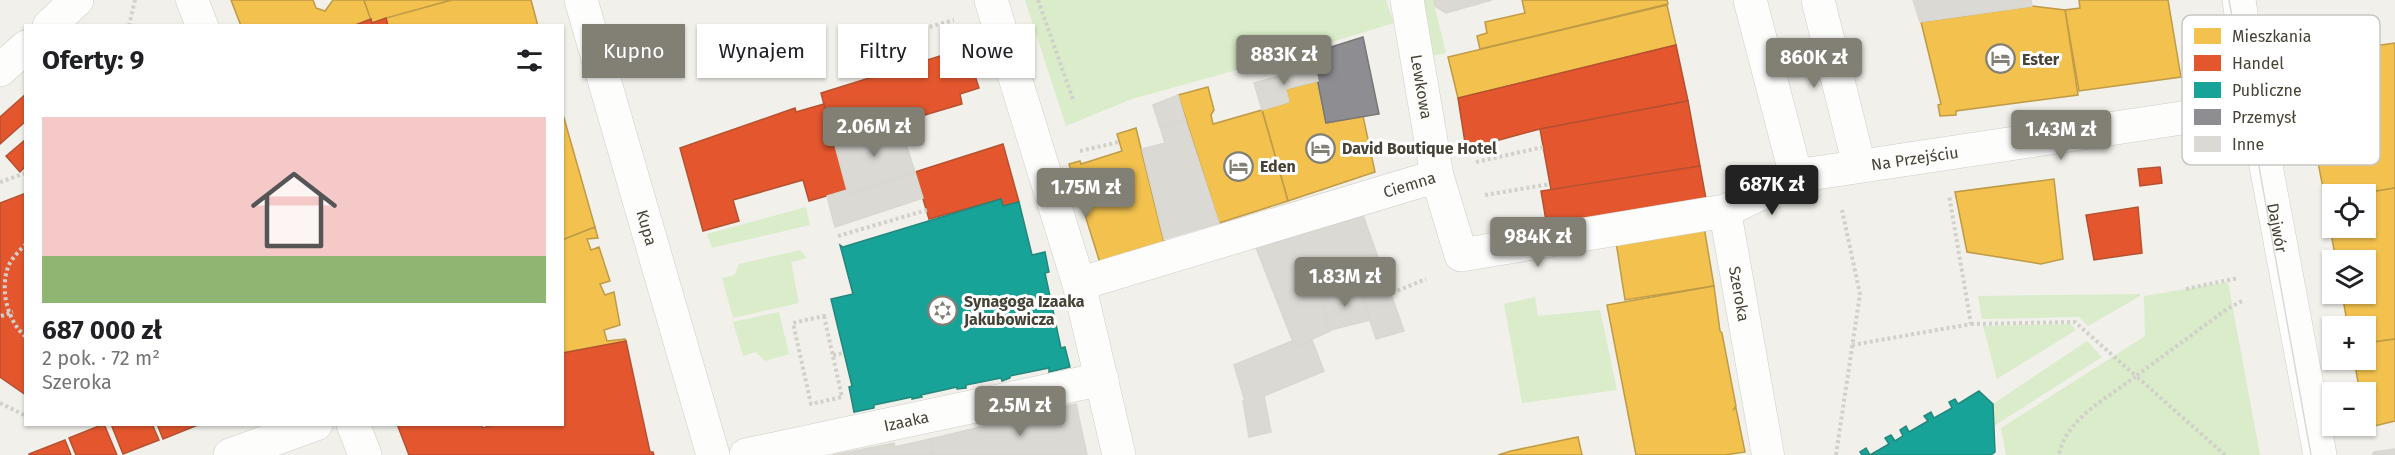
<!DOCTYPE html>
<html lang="pl">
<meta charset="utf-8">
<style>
body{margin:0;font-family:"Fira Sans",sans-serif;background:#f6f6f6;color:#202124;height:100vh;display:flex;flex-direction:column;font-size:22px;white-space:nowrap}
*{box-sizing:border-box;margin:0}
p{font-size:20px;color:#757577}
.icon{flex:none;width:33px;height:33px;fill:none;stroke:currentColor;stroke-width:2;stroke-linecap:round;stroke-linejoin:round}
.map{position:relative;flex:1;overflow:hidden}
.sheet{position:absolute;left:24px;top:24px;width:540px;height:402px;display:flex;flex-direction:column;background:#fff;border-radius:0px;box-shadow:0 2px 4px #0004}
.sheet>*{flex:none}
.banner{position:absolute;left:582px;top:24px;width:570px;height:54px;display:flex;gap:12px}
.controls{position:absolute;left:2322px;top:184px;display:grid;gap:12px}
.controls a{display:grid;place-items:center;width:54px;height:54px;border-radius:0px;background:#fff;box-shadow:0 2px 4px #0004;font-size:30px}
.price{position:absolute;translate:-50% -51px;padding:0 14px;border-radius:6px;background:#827f75;color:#fff;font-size:20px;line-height:39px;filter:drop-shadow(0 2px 3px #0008)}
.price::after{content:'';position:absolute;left:50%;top:36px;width:18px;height:14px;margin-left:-9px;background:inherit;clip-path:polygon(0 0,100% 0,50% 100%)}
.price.selected{background:#222;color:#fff}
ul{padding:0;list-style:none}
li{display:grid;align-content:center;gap:12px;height:318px;padding:0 18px}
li+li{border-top:2px solid #e0e0e0}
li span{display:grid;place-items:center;height:186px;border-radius:0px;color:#555}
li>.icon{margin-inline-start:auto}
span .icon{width:108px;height:108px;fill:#fffc;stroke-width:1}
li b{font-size:26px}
h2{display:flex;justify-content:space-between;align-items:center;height:72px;padding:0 18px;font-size:26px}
.chip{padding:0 21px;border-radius:0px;background:#fff;box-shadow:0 2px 4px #0004;font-size:21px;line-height:54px}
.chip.selected{background:#827f75;color:#fff}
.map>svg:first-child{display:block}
.green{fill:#daecca}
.homes{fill:#f2c14e;stroke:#bf9b47;stroke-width:1.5}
.shops{fill:#e4572e;stroke:#b55130;stroke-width:1.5}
.public{fill:#17a398;stroke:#25867b;stroke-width:1.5}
.industry{fill:#8d8d92;stroke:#787676;stroke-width:1.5}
.building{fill:#dad9d3;stroke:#d9d7d0;stroke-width:1.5}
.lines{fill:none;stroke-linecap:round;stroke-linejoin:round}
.pedestrian-casing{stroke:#cfcdc8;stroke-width:33}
.minor-casing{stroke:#cfcdc8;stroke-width:34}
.path{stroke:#d1d0ca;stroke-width:4;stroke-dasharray:3 3;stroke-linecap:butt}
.pedestrian{stroke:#fdfdfc;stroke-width:32}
.minor{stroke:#fdfdfc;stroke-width:33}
.tram{stroke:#d9d9d8;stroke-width:1.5}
.labels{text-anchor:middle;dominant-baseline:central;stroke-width:6;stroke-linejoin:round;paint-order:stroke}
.poi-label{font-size:16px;font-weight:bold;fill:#474236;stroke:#fff;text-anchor:start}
.street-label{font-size:16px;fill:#474236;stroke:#fff}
.key{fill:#fff;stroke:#c8c6c3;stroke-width:1.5}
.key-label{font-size:16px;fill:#474236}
</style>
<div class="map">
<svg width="2395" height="455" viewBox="0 0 2395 455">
<rect width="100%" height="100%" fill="#f1f0ea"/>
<!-- green -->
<g class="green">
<path d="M 1025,0 L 1386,0 L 1394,23 L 1269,61 L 1132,99 L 1066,126 Z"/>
<path d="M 1419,0 L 1433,0 L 1446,53 L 1431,56 Z"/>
<path d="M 806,207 L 810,225 L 712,248 L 707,234 Z"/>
<path d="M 800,250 L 807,258 L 791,262 L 799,303 L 733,318 L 722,278 L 735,275 L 739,264 Z"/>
<path d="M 2228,282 L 2260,455 L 2006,455 L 2001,428 L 2145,336 L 2144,296 Z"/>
<path d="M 2140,294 L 2140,296 L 2088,326 L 2079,317 L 1982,319 L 1978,296 Z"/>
<path d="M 1535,297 L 1538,316 L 1600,310 L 1617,390 L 1522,403 L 1504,304 Z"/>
<path d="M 779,312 L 789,354 L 765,361 L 756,352 L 743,356 L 733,322 Z"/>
<path d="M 2071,324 L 2076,330 L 1997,379 L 1983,326 Z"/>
<path d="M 2087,341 L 2102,357 L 1994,426 L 1993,404 Z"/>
</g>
<!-- homes -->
<g class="homes">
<path d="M 231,0 L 313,0 L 316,8 L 325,11 L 333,0 L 364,0 L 371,19 L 353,26 L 241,26 Z"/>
<path d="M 364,0 L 452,0 L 372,23 Z"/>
<path d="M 452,0 L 531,0 L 538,26 L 388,26 L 386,18 Z"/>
<path d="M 1522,0 L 1667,0 L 1668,4 L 1480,49 L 1477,36 L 1487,33 L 1485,22 L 1525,13 Z"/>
<path d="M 2079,0 L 2168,0 L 2181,77 L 2079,91 L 2065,10 L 2080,8 Z"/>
<path d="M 1667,5 L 1676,45 L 1458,98 L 1448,57 Z"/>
<path d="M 2032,6 L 2065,10 L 2078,95 L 1956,111 L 1956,115 L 1940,116 L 1938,105 L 1941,104 L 1921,22 Z"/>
<path d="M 2395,43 L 2395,188 L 2352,195 L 2332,195 L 2332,198 L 2325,199 L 2298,57 Z"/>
<path d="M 1318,81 L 1326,123 L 1363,116 L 1375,172 L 1288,201 L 1262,110 L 1289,102 L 1286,89 Z"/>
<path d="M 1208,87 L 1214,110 L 1211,115 L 1213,124 L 1262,110 L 1288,201 L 1219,223 L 1178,95 Z"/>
<path d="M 562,111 L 595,227 L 562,240 Z"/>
<path d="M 1136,128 L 1164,242 L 1100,263 L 1069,164 L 1080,161 L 1081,164 L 1122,151 L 1117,134 Z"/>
<path d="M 2054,179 L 2063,259 L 2041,264 L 1967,252 L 1955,192 Z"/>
<path d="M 2395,188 L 2395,339 L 2366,343 L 2366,327 L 2348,327 L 2342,294 L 2366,294 L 2366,261 L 2336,261 L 2325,199 L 2332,198 L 2332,228 L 2366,228 L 2366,195 L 2352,195 Z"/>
<path d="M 595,227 L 598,238 L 587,239 L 591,250 L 599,247 L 610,281 L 600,284 L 605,295 L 614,292 L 620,325 L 604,330 L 607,341 L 625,339 L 626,341 L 562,353 L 562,240 Z"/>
<path d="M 1704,227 L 1714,286 L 1625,300 L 1616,242 Z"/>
<path d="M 1714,286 L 1720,331 L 1722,333 L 1736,406 L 1734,409 L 1736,408 L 1745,452 L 1725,455 L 1636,455 L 1607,305 Z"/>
<path d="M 2395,339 L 2395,421 L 2366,428 L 2366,393 L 2360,393 L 2354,360 L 2366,360 L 2366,343 Z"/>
<path d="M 1578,437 L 1582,455 L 1498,455 L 1511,451 Z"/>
</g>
<!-- shops -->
<g class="shops">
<path d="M 386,18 L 388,26 L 353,26 L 371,19 L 372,23 Z"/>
<path d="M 1676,45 L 1688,101 L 1540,129 L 1466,149 L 1458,98 Z"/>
<path d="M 966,48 L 979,88 L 960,94 L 962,104 L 834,142 L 821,93 Z"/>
<path d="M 26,94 L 26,121 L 0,144 L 0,117 Z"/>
<path d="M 1688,101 L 1700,166 L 1551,190 L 1540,129 Z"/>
<path d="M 824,104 L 847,190 L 809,201 L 803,180 L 733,200 L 739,221 L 703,231 L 680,148 L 795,108 L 796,112 Z"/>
<path d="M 26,139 L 26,166 L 20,172 L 6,156 Z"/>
<path d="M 1003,144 L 1019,202 L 1003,206 L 1001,199 L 929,219 L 915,172 Z"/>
<path d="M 1700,166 L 1706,199 L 1547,227 L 1541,191 Z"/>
<path d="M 2160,167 L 2162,183 L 2140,186 L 2138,169 Z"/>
<path d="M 26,193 L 26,395 L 0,377 L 0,203 Z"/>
<path d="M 2138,207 L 2142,253 L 2094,260 L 2086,215 Z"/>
<path d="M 626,341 L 650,452 L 653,452 L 654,455 L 409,455 L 397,424 L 482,424 L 482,428 L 498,424 L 562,424 L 562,353 Z"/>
<path d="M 104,424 L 117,455 L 76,455 L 69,438 Z"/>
<path d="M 111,424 L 152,424 L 159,440 L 123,454 Z"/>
<path d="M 157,424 L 197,424 L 198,425 L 163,439 Z"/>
<path d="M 65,440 L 71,455 L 29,455 L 29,454 Z"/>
</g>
<!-- public -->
<g class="public">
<path d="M 1001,199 L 1003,206 L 1019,202 L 1032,255 L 1045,252 L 1049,272 L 1045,273 L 1061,348 L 1065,347 L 1070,367 L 1049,372 L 1049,368 L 1010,376 L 1010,378 L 1002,381 L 1001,378 L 966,385 L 966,388 L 957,389 L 957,387 L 921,395 L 922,397 L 912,399 L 912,397 L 874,405 L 874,408 L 854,412 L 849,387 L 852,386 L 831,299 L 853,294 L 840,245 L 843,247 Z"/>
<path d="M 1979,391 L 1993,404 L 1995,452 L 1991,455 L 1862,455 L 1860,452 L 1866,448 L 1870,455 L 1889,444 L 1885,438 L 1891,435 L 1895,441 L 1903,436 L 1900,430 L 1906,426 L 1909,432 L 1928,421 L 1924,416 L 1931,412 L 1934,418 L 1952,408 L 1949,402 L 1955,399 L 1958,404 Z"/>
</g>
<!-- industry -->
<path class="industry" d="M 1363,37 L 1379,114 L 1326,123 L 1312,53 Z"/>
<!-- building -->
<g class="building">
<path d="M 1434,0 L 1492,0 L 1446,13 L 1435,6 Z"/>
<path d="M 1913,0 L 2031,0 L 2032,6 L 1920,22 Z"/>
<path d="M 1312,53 L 1318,81 L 1286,89 L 1289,102 L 1262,110 L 1254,83 L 1312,67 L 1309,54 Z"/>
<path d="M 1178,95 L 1185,119 L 1160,127 L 1153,105 Z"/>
<path d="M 1185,119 L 1219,223 L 1164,239 L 1142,149 L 1165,143 L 1160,127 Z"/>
<path d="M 899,123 L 915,172 L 848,194 L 834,142 Z"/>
<path d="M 915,172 L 923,198 L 835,227 L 827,196 L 847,190 L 848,194 Z"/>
<path d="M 1363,215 L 1404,331 L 1376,339 L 1359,286 L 1320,298 L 1330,331 L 1295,347 L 1255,245 Z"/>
<path d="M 1359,286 L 1370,320 L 1330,330 L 1320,298 Z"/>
<path d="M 1312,340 L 1324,371 L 1264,396 L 1271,432 L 1249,437 L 1243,401 L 1245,401 L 1234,365 L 1292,341 L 1295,347 Z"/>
<path d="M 1076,404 L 1087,455 L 934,455 L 930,439 Z"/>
<path d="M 930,439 L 934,455 L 833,455 L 894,443 L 895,447 Z"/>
<path d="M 2395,449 L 2395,455 L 2372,455 L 2374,452 Z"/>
</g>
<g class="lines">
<defs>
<g id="pedestrian">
<path d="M 192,0 L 202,26"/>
<path id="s1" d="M 1725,211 L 1768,455"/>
</g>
<g id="minor">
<path id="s2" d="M 581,0 L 713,455"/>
<path d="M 991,0 L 1079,284 L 1119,455"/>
<path id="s3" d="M 1407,0 L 1437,176 L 1461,255 L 1725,211 L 1796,176"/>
<path id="s4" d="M 1750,0 L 1796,176 L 2255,107"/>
<path d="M 1818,0 L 1859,165"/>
<path id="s5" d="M 2239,0 L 2255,107 L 2320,455"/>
<path d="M 49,26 L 77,0"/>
<path d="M 0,70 L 26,47"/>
<path id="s6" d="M 1079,284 L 1437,176"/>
<path d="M 353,424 L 365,455"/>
<path d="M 230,455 L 316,424"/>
<path id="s7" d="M 746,455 L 1102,379"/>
</g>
</defs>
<!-- pedestrian casing -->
<use href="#pedestrian" class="pedestrian-casing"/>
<!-- minor casing -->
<use href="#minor" class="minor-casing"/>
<!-- path -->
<g class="path">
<path d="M 1038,0 L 1074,102"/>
<path d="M 129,26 L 135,0"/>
<path d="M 918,30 L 954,20"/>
<path d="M 2300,130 L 2311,128"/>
<path d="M 1080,151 L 1119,142"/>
<path d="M 1476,162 L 1543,147"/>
<path d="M 0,182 L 26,173"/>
<path d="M 1485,195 L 1550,184"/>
<path d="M 838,236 L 927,210"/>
<path d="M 26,244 C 20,250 11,259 8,267 C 0,290 7,321 26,337"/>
<path d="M 2186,289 L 2238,278"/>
<path d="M 1392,293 L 1426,279"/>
<path d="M 1,316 L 13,312"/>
<path d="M 824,316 L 842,397 L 811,404 L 793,323 Z"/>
<path d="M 1971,324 L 2075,322 L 2136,376 C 2108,398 2066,418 2059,455"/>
<path d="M 1852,345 L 1971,324 L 1949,195"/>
<path d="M 833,355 L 844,353"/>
<path d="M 0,403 L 26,416"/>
<path d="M 1836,455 L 1860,294 L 1842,210"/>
<path d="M 2225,455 L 2136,376 L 2227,309 L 2242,301"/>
</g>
<!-- pedestrian -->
<use href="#pedestrian" class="pedestrian"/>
<!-- minor -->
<use href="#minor" class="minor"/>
<!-- tram -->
<path class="tram" d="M 2229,0 L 2311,455"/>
</g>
<!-- icons -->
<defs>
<symbol id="hotel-ring" viewBox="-11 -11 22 22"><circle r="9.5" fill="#fff" stroke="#827f75" stroke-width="1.5"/><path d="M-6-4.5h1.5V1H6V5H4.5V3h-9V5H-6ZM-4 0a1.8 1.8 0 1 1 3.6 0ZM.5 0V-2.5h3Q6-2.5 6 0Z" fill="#827f75"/></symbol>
<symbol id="synagogue-ring" viewBox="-11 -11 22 22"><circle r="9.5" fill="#fff" stroke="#827f75" stroke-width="1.5"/><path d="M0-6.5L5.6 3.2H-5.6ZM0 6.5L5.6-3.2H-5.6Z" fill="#827f75"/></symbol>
</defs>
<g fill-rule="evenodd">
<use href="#hotel-ring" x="1984" y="42" width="33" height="33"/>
<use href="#hotel-ring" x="1304" y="132" width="33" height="33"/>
<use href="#hotel-ring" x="1222" y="150" width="33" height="33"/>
<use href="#synagogue-ring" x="926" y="294" width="33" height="33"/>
</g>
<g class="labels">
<!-- poi labels -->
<g class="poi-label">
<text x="2022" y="59">Ester</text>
<text x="1342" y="148">David Boutique Hotel</text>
<text x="1260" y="166">Eden</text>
<text x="964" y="301">Synagoga Izaaka<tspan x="964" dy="18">Jakubowicza</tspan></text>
</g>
<!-- street labels -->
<g class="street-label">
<text stroke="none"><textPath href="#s3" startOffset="88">Lewkowa</textPath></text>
<text stroke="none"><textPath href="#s4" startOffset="302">Na Przejściu</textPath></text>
<text stroke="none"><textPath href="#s6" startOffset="345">Ciemna</textPath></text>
<text stroke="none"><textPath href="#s2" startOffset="237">Kupa</textPath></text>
<text stroke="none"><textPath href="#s5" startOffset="231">Dajwór</textPath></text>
<text stroke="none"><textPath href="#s1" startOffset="84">Szeroka</textPath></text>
<text stroke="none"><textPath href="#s7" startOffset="164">Izaaka</textPath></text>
</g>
</g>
<!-- legend -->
<rect x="2182" y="15" width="198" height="150" rx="9" class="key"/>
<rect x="2194" y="28" width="27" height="16" fill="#f2c14e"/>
<rect x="2194" y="55" width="27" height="16" fill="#e4572e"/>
<rect x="2194" y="82" width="27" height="16" fill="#17a398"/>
<rect x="2194" y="109" width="27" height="16" fill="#8d8d92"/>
<rect x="2194" y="136" width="27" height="16" fill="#dad9d3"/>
<g class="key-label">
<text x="2232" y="42">Mieszkania</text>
<text x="2232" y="69">Handel</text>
<text x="2232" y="96">Publiczne</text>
<text x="2232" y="123">Przemysł</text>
<text x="2232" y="150">Inne</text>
</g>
</svg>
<div class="controls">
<a><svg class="icon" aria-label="locate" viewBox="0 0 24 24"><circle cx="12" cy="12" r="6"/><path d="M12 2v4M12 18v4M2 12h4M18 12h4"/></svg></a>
<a><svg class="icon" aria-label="layers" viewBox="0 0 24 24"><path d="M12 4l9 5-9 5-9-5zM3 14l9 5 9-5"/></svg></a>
<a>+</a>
<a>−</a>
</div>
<b class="price" style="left:1284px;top:86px">883K zł</b>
<b class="price" style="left:1814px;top:89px">860K zł</b>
<b class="price" style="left:874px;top:158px">2.06M zł</b>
<b class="price" style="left:2061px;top:161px">1.43M zł</b>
<b class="price selected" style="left:1772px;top:216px">687K zł</b>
<b class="price" style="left:1086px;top:219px">1.75M zł</b>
<b class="price" style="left:1538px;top:268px">984K zł</b>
<b class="price" style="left:1345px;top:308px">1.83M zł</b>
<b class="price" style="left:1020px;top:437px">2.5M zł</b>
<div class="banner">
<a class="chip selected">Kupno</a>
<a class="chip">Wynajem</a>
<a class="chip">Filtry</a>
<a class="chip">Nowe</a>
</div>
<section class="sheet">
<h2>Oferty: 9<svg class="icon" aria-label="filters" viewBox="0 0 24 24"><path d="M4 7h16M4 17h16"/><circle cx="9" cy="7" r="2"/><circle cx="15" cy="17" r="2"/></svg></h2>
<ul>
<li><span style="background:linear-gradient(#f6c9c9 75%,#8fb573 0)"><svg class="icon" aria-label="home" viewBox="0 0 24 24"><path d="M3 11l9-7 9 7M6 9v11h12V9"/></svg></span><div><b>687 000 zł</b><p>2 pok. · 72 m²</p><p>Szeroka</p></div></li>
</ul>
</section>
</div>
